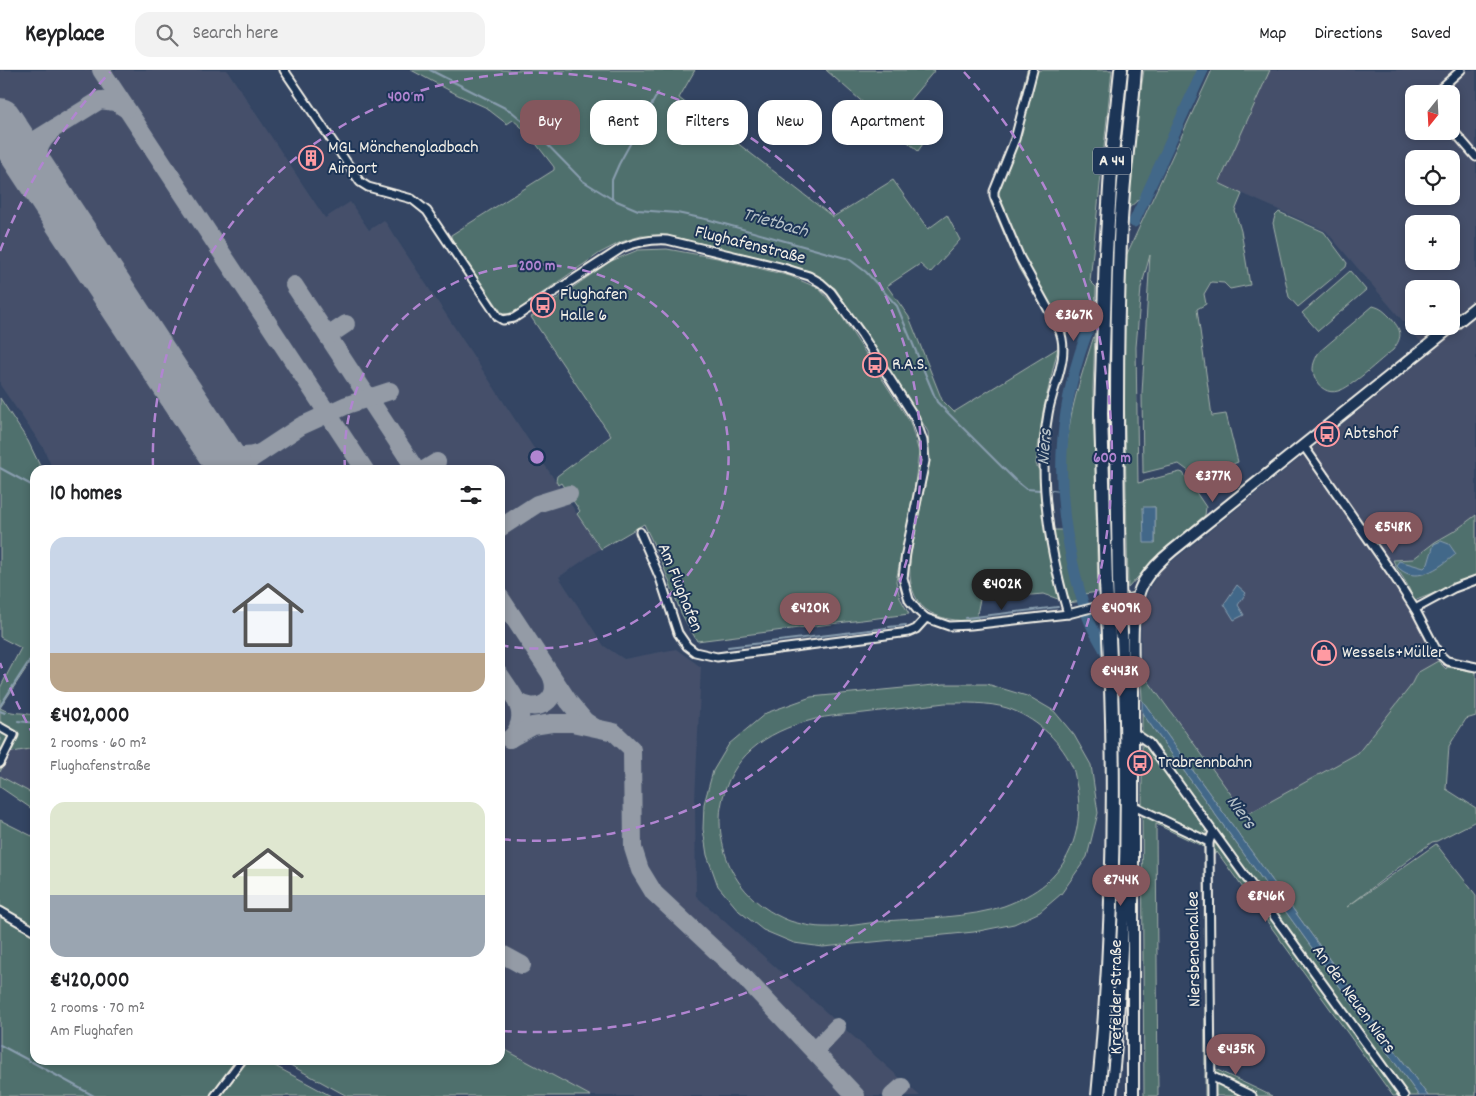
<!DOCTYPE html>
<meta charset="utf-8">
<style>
body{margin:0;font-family:Dekko,sans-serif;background:#f2f2f2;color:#202124;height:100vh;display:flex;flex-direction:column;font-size:19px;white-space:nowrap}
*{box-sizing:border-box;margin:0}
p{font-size:16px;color:#757577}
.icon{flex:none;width:28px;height:28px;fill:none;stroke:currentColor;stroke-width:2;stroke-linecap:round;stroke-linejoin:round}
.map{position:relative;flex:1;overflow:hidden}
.side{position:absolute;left:30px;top:395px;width:475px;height:600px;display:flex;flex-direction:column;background:#fff;border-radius:15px;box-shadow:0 2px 8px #0003}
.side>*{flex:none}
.top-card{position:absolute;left:520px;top:30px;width:475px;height:45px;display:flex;gap:10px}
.needle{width:32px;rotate:198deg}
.controls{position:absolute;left:1405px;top:15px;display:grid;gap:10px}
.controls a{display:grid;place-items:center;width:55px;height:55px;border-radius:10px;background:#fff;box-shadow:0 2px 8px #0003;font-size:25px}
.price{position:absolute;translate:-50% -42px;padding:0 11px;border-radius:18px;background:#84575d;color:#fff;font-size:16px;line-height:32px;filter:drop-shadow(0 1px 2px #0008)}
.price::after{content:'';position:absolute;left:50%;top:30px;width:15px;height:11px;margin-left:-8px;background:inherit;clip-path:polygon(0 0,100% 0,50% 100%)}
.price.current{background:#222;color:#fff}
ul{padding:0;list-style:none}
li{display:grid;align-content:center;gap:10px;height:265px;padding:0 20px}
li span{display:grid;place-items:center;height:155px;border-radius:15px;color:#555}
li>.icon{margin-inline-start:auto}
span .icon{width:90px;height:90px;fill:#fffc;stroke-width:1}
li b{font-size:21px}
h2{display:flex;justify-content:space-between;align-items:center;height:60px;padding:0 20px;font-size:21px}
.chip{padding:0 18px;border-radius:15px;background:#fff;box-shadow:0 2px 8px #0003;font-size:18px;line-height:45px}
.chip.current{background:#84575d;color:#fff}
header{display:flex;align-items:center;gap:30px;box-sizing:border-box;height:70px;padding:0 25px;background:#fff;border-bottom:1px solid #e0e0e0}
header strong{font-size:24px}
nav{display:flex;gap:28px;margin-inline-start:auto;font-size:18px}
.search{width:350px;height:45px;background:#f2f2f2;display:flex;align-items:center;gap:12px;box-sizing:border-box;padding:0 18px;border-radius:15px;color:#757577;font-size:19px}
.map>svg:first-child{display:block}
.built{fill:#44506b;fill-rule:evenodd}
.green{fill:#506f6d;stroke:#a2b0aa;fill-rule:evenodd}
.water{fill:#426789;stroke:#899eaf}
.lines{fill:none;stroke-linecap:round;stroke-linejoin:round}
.stream{stroke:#899eaf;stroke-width:2}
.river{stroke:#426789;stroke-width:11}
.taxiway{stroke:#949ba6;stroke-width:18}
.runway{stroke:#949ba6;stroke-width:44}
.street-casing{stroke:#f4f1e8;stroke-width:11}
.secondary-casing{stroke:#f4f1e8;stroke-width:14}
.highway-casing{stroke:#f4f1e8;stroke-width:16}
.street{stroke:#1d3557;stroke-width:7}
.secondary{stroke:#1d3557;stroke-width:10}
.highway{stroke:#1d3557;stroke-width:12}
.highway-bridge-casing{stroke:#f4f1e8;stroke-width:16;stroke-linecap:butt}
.highway-bridge{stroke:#1d3557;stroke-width:12}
.ring{fill:none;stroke:#b185d1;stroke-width:2.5;stroke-dasharray:9 6}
.labels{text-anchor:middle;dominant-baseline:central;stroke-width:4;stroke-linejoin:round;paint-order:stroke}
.shield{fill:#1d3557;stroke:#b4b9bc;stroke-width:1}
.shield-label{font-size:16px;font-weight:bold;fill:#f4f1e8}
.poi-label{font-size:18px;fill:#f4f1e8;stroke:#1d3557;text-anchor:start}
.street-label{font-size:18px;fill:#f4f1e8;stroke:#1d3557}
.water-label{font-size:19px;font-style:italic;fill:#b6c1c7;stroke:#1d3557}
.centre{fill:#b185d1;stroke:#1d3557;stroke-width:2.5}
.ring-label{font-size:15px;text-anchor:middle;font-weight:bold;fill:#b185d1;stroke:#1d3557;stroke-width:4;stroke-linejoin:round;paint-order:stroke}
</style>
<header>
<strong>Keyplace</strong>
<div class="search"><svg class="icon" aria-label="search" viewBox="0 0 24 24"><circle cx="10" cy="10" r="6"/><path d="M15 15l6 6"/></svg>Search here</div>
<nav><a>Map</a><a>Directions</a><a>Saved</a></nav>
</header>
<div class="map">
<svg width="1476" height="1026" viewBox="0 0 1476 1026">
<rect width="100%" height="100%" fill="#344563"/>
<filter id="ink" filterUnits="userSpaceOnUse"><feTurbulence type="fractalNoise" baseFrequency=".02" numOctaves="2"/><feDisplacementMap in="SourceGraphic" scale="10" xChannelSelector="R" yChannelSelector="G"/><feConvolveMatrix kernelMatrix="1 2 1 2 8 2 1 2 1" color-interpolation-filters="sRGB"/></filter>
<g filter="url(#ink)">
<!-- built -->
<g class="built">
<path d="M 0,0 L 227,0 L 325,148 L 350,132 L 369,160 L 384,150 L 600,479 L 559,507 L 604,576 L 624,589 L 676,579 L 701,597 L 695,731 L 696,826 L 920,1026 L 591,1026 L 500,977 L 500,400 L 53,400 L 43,377 L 0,315 Z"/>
<path d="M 1270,0 L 1476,0 L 1476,445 L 1456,460 L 1435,472 L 1413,489 L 1393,489 L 1381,495 L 1412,540 L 1438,591 L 1417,603 L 1410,617 L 1358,683 L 1246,745 L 1147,608 L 1141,609 L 1141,553 L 1148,522 L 1159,502 L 1433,281 L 1419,270 L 1326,161 L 1219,113 ZM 1414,24 L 1451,24 L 1451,61 L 1414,61 ZM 1414,89 L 1451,89 L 1451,126 L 1414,126 ZM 1414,154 L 1451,154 L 1451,191 L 1414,191 ZM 1414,219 L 1451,219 L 1451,256 L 1414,256 Z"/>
<path d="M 35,678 L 35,725 L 0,706 L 0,702 L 7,683 Z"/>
</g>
<!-- green -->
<g class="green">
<path d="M 411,0 L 695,0 L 679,28 L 833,147 L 893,110 L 928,159 L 947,145 L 960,170 L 930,203 L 920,194 L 887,216 L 909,247 L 942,330 L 954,342 L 1058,278 L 1058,264 L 1019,199 L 990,131 L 992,114 L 1011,67 L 1027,0 L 1112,0 L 1090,211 L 1096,217 L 1095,249 L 1089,251 L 1086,245 L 1071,255 L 1058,278 L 1043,341 L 1036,394 L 1043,409 L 1043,418 L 1049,421 L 1054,460 L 1062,460 L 1082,531 L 1069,533 L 1044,524 L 991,528 L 989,512 L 979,513 L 980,529 L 977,544 L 979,551 C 933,552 906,540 910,488 L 930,390 L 928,362 L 907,326 L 835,218 L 814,205 L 791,195 L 674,167 L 641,166 L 621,172 L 600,183 L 519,239 L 508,244 L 502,243 L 451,168 L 451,165 L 554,100 L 554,97 L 527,62 L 513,50 L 507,54 L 485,37 L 458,25 Z"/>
<path d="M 826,0 L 935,0 L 909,31 L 934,58 L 918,81 Z"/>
<path d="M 1144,0 L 1200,0 L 1163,83 L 1139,129 L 1128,139 L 1136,52 Z"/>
<path d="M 1212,0 L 1270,0 L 1219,113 L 1242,124 L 1235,141 L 1241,161 L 1250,215 L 1230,219 L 1224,213 L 1211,212 L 1204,224 L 1206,234 L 1197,239 L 1212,346 L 1226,344 L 1238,392 L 1198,408 L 1179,394 L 1143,403 L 1142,323 L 1150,185 L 1141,218 L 1136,277 L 1138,413 L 1180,402 L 1183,403 L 1206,437 L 1205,445 L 1155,488 L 1128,518 L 1124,312 L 1126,186 ZM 1155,437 L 1155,473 L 1143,438 Z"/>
<path d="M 1279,142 L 1324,162 L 1347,193 L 1346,197 L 1298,237 L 1289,227 L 1273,153 L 1275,146 Z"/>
<path d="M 667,179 L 717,188 L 790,206 L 818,218 L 835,236 L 910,352 L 919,382 L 914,420 L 896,511 L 900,528 L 909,544 L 697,571 L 681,543 L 661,490 L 644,454 L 601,479 L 577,444 L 580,441 L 561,413 L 558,415 L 556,411 L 557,406 L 611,366 L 531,247 L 609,192 L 638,180 Z"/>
<path d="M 1350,201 L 1366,220 L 1318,261 L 1302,243 Z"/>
<path d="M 1373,236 C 1381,238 1384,241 1390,247 C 1401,260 1404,265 1393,280 C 1381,289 1351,318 1338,321 C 1328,324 1320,318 1316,310 C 1310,299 1314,291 1319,282 Z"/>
<path d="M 1095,263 L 1093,318 L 1098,522 L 1084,524 C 1067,473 1061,412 1069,358 C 1074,326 1085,294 1095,263 Z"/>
<path d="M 0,328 L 28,371 L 42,400 L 35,400 L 35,585 L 0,638 C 12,645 23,641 35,646 L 35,678 L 7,683 L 6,690 L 0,702 L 0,618 L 21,578 L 0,567 Z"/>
<path d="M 1476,445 L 1476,507 L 1414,531 L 1407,514 L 1396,497 L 1393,490 L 1413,489 L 1435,472 L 1456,460 Z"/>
<path d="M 1438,591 L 1446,599 L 1447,597 L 1476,602 L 1476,646 L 1466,649 L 1449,676 L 1446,719 L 1476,738 L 1476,751 L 1437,771 L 1432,772 L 1347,837 L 1436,774 L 1476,825 L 1476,1026 L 1428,1026 L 1142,630 L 1141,609 L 1146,608 L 1246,745 L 1358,683 L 1410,617 L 1417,603 Z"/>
<path d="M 944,614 L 987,614 L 1030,627 L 1054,641 L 1074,665 L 1091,695 L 1098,743 L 1087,787 L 1061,824 L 1040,842 L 1014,854 L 974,862 L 823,877 L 794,873 L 763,860 L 739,841 L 718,816 L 707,785 L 703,759 L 704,734 L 713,701 L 729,674 L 766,643 L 811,627 ZM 945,633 C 965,633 988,632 1007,638 C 1034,647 1059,669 1071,694 C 1074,699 1075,706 1076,712 C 1084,748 1075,788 1046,813 C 1034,823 1020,830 1004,836 C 970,848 922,848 885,851 C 865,853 843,858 823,857 C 813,857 800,854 790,851 C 771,844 753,831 741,815 C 725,794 717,762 721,737 C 729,687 765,662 812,650 C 828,645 847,645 864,643 C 891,640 918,636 945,633 Z"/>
<path d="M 1142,643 L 1419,1026 L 1407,1026 L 1151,672 L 1142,663 Z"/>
<path d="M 1142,672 L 1153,682 L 1205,754 L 1206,764 L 1204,766 L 1142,738 Z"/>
<path d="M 0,706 L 35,725 L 35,741 L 0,717 Z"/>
<path d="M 1142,745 L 1145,745 L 1204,773 L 1206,777 L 1207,1026 L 1205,1026 L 1204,777 L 1156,754 L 1158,1026 L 1144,1026 Z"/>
<path d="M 0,750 L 32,766 L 35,761 L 35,856 L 0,837 Z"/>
<path d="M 1215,773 L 1221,777 L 1402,1026 L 1393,1026 L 1217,782 L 1212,786 L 1213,998 L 1272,1026 L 1257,1026 L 1218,1007 L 1219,1005 L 1213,1001 L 1211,775 Z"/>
<path d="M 0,848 L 4,848 L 35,865 L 35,990 L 238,990 L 210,1026 L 0,1026 Z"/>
<path d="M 500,977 L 591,1026 L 347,1026 L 281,990 L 500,990 Z"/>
<path d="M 248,990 L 264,990 L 331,1026 L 220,1026 Z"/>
<path d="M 1219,1013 L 1240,1023 L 1242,1026 L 1213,1026 L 1213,1014 Z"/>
</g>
<!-- water -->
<g class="water">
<path d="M 1143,437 L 1155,437 L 1155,473 L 1144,473 Z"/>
<path d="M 1441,471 L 1449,474 L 1456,484 C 1439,498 1414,517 1396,495 L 1399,491 L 1424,498 L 1428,494 L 1434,474 Z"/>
<path d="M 1237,515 L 1246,523 L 1238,535 L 1244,545 L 1234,550 L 1224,534 Z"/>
<path d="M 1142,630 L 1428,1026 L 1419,1026 L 1142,643 Z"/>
</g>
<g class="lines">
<!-- stream -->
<g class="stream">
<path d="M 430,0 L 511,41 L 530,57 L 583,111 L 612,129 L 638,140 L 677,143 L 710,150 L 849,189 L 866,202 L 897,236 L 937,332 L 1015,410 L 1026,419 L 1040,420"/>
<path d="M 612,129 L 612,110 L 619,94 L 658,23"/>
<path d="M 0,398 L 35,417"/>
<path d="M 1052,420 L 1061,421"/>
<path d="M 966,548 L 1058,537"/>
<path d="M 889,557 L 906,555"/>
<path d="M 728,577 L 886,558"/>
<path d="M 0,636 L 35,582"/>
<path d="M 0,641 L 5,643"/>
<path d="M 18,651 L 35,653"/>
<path d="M 0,975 L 30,991"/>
<path d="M 32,992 L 94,1026"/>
</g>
<!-- river -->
<g class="river">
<path d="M 1134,152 L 1203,0"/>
<path d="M 1090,255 C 1059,333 1054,409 1072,490 C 1077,513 1083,538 1093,559 C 1098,569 1104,579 1110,589"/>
</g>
<!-- taxiway -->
<g class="taxiway">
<path d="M 101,0 L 365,400"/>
<path d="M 6,60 L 21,70 L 34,71 L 100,30 L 115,32 L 126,39"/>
<path d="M 44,116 C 36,98 33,79 49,64"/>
<path d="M 294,215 L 416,400"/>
<path d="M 328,266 L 346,254"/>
<path d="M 208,366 C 225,383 236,391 260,383"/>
<path d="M 243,400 L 251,389 L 301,356 L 347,335 L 390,321"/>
<path d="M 424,400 L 437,392"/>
<path d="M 500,458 L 537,434 L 569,424"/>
<path d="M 500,527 L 569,632 L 585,651 L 594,657"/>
<path d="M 500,605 C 514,626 532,646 510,669"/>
<path d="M 516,630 C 537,646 562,630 551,605"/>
<path d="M 509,669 L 533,656 L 552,653 L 572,653 L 614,662 L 632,679 L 633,778 L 640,800 L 654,823 L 745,908 L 856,1026"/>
<path d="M 500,883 L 522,895"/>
<path d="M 814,981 L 837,957"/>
<path d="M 892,1026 L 902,1017"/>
</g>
<!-- runway -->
<path class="runway" d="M 0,50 L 231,400"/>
<defs>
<g id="street">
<path d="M 284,0 L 360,112 L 368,117 L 412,129 L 427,141 L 498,247 L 503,250 L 514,248 L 622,178 C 637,172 650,169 667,170 L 780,197 L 809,206 L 821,213 L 831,222 L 862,265 L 915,348 L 923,371 L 925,391 L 906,483 L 903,508 L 909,530 L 917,540 L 926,548 L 949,556 L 971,555 L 1068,544 L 1138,526"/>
<path d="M 1033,0 L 1015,69 L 994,121 L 994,126 L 1020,188 L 1059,259 C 1071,287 1052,317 1048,344 C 1045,360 1044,378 1044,394 C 1044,444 1054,496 1068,544"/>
<path d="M 1437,24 L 1441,18 L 1461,0"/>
<path d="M 1451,58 L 1476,87"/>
<path d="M 1303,375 L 1392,503 L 1415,539 L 1438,583 L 1447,591 L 1476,597"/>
<path d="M 640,462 L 660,508 L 678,563 L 687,576 L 695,582 L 717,587 L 909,562 L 916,559 L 926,548"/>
<path d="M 1415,539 L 1454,518 L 1476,510"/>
<path d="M 0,657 L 14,665 L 0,693"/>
<path d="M 1133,662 L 1149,673 L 1404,1026"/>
<path d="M 1134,736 L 1209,772"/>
<path d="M 0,841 L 35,861"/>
<path d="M 1211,1006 L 1252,1026"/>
<path d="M 215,1026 L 242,990"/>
<path d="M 1211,1026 L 1209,772 L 1213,762"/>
</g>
<path id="secondary" d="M 1133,1026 L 1133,607 C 1133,577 1129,538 1144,511 C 1152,498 1162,489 1173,480 L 1476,237"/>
<g id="highway">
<path d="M 1106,513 L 1101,343 L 1106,183 L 1112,85 L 1121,0"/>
<path d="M 1119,513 C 1117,392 1115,271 1121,150 C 1124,100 1131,50 1135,0"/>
<path d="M 1110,1026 C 1127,873 1125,718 1121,564"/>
</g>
</defs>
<!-- street casing -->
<use href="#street" class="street-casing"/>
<!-- secondary casing -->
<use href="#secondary" class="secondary-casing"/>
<!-- highway casing -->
<use href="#highway" class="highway-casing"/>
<!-- street -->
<use href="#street" class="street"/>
<!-- secondary -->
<use href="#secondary" class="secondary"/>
<!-- highway -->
<use href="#highway" class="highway"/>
<defs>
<g id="highway-bridge">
<path d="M 1119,513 L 1121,564"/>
<path d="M 1098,1026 C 1115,856 1117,684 1106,513"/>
</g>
</defs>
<!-- highway-bridge casing -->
<use href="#highway-bridge" class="highway-bridge-casing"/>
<!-- highway-bridge -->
<use href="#highway-bridge" class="highway-bridge"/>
</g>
</g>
<!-- distance rings -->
<g class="ring">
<path d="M345 399A192 192 0 1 1 500 575"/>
<path d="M153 397A384 384 0 1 1 500 769"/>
<path d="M34 666A575 575 0 0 1 0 593M0 181A575 575 0 0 1 110 2M964 2A575 575 0 0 1 502 961"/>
</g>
<!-- icons -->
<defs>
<symbol id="building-ring" viewBox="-11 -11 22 22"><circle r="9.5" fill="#1d3557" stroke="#ff9aa2" stroke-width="1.5"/><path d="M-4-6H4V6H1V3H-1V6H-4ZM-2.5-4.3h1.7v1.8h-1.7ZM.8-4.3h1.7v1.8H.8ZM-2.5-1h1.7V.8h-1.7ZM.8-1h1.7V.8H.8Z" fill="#ff9aa2"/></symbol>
<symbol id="bus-ring" viewBox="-11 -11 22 22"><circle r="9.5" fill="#1d3557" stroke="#ff9aa2" stroke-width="1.5"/><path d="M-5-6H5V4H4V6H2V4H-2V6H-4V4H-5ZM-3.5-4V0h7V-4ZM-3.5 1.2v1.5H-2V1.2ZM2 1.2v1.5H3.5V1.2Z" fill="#ff9aa2"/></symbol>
<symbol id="shop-ring" viewBox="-11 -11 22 22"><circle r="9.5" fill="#1d3557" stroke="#ff9aa2" stroke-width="1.5"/><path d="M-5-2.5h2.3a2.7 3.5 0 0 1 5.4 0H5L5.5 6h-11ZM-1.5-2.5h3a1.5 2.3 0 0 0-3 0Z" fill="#ff9aa2"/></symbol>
</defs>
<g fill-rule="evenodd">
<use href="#building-ring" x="297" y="74" width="28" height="28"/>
<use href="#bus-ring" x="529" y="221" width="28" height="28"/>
<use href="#bus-ring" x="861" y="281" width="28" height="28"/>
<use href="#bus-ring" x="1313" y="350" width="28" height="28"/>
<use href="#shop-ring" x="1310" y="569" width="28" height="28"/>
<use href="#bus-ring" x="1126" y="679" width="28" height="28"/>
</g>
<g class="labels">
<!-- shield labels -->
<rect class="shield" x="1093" y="77.5" width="38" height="27" rx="4"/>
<g class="shield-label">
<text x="1112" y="91">A 44</text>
</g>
<!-- poi labels -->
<g class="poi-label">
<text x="328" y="78">MGL Mönchengladbach<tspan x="328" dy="21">Airport</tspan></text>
<text x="560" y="225">Flughafen<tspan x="560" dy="21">Halle 6</tspan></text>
<text x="892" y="295">R.A.S.</text>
<text x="1344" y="364">Abtshof</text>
<text x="1342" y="583">Wessels+Müller</text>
<text x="1158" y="693">Trabrennbahn</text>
</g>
<!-- street labels -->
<g class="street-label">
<text transform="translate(750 176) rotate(14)">Flughafenstraße</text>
<text transform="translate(679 518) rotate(68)">Am Flughafen</text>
<text transform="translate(1195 879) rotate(-91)">Niersbendenallee</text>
<text transform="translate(1117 927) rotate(-90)">Krefelder Straße</text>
<text transform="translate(1353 930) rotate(54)">An der Neuen Niers</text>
</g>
<!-- water labels -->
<g class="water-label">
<text transform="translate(775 154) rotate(16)">Trietbach</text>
<text transform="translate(1046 377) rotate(-85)">Niers</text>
<text transform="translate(1240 743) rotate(54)">Niers</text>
</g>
</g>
<circle cx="537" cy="387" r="8" class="centre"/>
<g class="ring-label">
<text x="406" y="31">400 m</text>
<text x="537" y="200">200 m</text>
<text x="1112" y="392">600 m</text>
</g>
</svg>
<div class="controls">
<a><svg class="needle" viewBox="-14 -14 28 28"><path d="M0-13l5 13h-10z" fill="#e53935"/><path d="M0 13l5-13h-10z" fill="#757577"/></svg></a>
<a><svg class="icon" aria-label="locate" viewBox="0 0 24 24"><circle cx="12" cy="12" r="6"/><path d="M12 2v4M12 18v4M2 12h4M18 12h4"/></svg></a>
<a>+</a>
<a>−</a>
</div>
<b class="price" style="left:1074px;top:272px">€367K</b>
<b class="price" style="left:1213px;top:433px">€377K</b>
<b class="price" style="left:1393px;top:484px">€548K</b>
<b class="price current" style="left:1002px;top:541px">€402K</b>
<b class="price" style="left:810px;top:565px">€420K</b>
<b class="price" style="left:1121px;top:565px">€409K</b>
<b class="price" style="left:1120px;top:628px">€443K</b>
<b class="price" style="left:1121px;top:837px">€744K</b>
<b class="price" style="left:1266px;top:853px">€846K</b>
<b class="price" style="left:1236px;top:1006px">€435K</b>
<div class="top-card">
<a class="chip current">Buy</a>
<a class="chip">Rent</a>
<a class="chip">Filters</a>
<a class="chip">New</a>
<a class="chip">Apartment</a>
</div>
<section class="side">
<h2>10 homes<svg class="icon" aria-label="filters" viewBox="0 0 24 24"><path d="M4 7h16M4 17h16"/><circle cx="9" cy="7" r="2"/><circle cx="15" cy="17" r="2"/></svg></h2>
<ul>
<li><span style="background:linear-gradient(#c9d6e8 75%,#b9a48a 0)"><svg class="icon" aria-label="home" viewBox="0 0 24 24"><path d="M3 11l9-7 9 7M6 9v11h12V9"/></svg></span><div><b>€402,000</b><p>2 rooms · 60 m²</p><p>Flughafenstraße</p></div></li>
<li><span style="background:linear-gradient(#dfe7d0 60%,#9aa5b1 0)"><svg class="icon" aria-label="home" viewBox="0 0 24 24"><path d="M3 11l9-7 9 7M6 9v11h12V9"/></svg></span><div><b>€420,000</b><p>2 rooms · 70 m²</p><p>Am Flughafen</p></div></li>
</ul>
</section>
</div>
